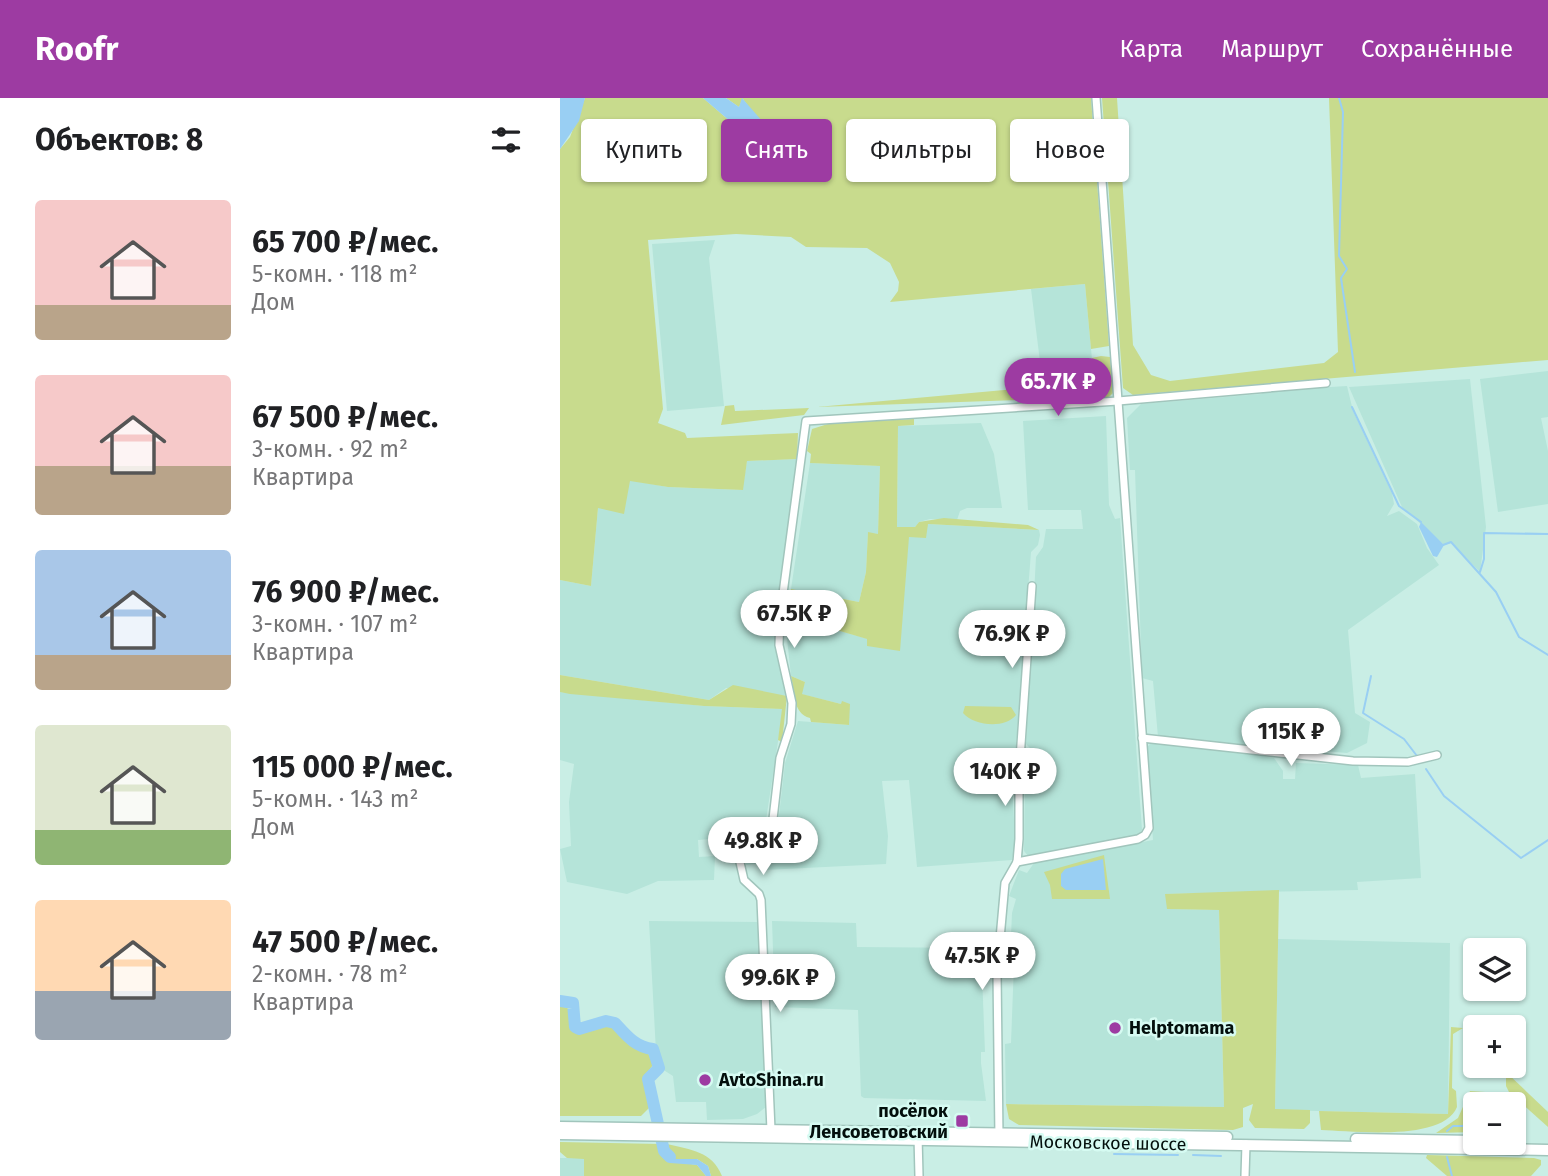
<!DOCTYPE html>
<html lang="ru">
<meta charset="utf-8">
<style>
body{margin:0;font-family:"Fira Sans",sans-serif;background:#f6f6f6;color:#202124;height:100vh;display:flex;flex-direction:column;font-size:26px;white-space:nowrap}
*{box-sizing:border-box;margin:0}
p{font-size:23px;color:#757577}
.icon{flex:none;width:38px;height:38px;fill:none;stroke:currentColor;stroke-width:2;stroke-linecap:round;stroke-linejoin:round}
.map{position:relative;flex:1;overflow:hidden}
.details{display:flex;flex-direction:column;background:#fff;width:560px}
.details>*{flex:none}
.hud{position:absolute;left:21px;top:21px;width:665px;height:63px;display:flex;gap:14px}
.fabs{position:absolute;left:903px;top:840px;display:grid;gap:14px}
.fabs a{display:grid;place-items:center;width:63px;height:63px;border-radius:7px;background:#fff;box-shadow:0 2px 5px #0004;font-size:35px}
.price{position:absolute;translate:-50% -60px;padding:0 16px;border-radius:24px;background:#fff;color:#222;font-size:23px;line-height:46px;filter:drop-shadow(0 2px 4px #0008)}
.price::after{content:'';position:absolute;left:50%;top:42px;width:21px;height:16px;margin-left:-10px;background:inherit;clip-path:polygon(0 0,100% 0,50% 100%)}
.price.current{background:#9d3ba2;color:#fff}
ul{padding:0;list-style:none}
li{display:flex;align-items:center;gap:21px;height:175px;padding:0 35px}
li span{display:grid;place-items:center;flex:none;width:196px;height:140px;border-radius:7px;color:#555}
li>.icon{margin-inline-start:auto}
span .icon{width:84px;height:84px;fill:#fffc;stroke-width:1}
li b{font-size:30px}
h2{display:flex;justify-content:space-between;align-items:center;height:84px;padding:0 35px;font-size:30px}
.tag{padding:0 24px;border-radius:7px;background:#fff;box-shadow:0 2px 5px #0004;font-size:24px;line-height:63px}
.tag.current{background:#9d3ba2;color:#fff}
header{display:flex;align-items:center;gap:42px;box-sizing:border-box;height:98px;padding:0 35px;background:#9d3ba2;color:#fff}
header strong{font-size:33px}
nav{display:flex;gap:38px;margin-inline-start:auto;font-size:24px}
main{display:flex;flex:1;min-height:0}
.map>svg:first-child{display:block}
.built{fill:#b5e4d9}
.green{fill:#c8db8d}
.water{fill:#99cff3}
.lines{fill:none;stroke-linecap:round;stroke-linejoin:round}
.stream{stroke:#99cff3;stroke-width:2}
.river{stroke:#99cff3;stroke-width:12}
.minor-casing{stroke:#a1c5bc;stroke-width:10}
.highway-casing{stroke:#a1c5bc;stroke-width:13}
.minor{stroke:#fff;stroke-width:7}
.highway{stroke:#fff;stroke-width:10}
.poi-dot{fill:#9d3ba2;stroke:#d6fbf2;stroke-width:2.5}
.labels{text-anchor:middle;dominant-baseline:central;stroke-width:5;stroke-linejoin:round;paint-order:stroke}
.poi-label{font-size:18px;font-weight:bold;fill:#030f0c;stroke:#d6fbf2;text-anchor:start}
.street-label{font-size:18px;fill:#030f0c;stroke:#d6fbf2}
</style>
<header>
<strong>Roofr</strong>
<nav><a>Карта</a><a>Маршрут</a><a>Сохранённые</a></nav>
</header>
<main>
<section class="details">
<h2>Объектов: 8<svg class="icon" aria-label="filters" viewBox="0 0 24 24"><path d="M4 7h16M4 17h16"/><circle cx="9" cy="7" r="2"/><circle cx="15" cy="17" r="2"/></svg></h2>
<ul>
<li><span style="background:linear-gradient(#f6c9c9 75%,#b9a48a 0)"><svg class="icon" aria-label="home" viewBox="0 0 24 24"><path d="M3 11l9-7 9 7M6 9v11h12V9"/></svg></span><div><b>65 700 ₽/мес.</b><p>5-комн. · 118 m²</p><p>Дом</p></div></li>
<li><span style="background:linear-gradient(#f6c9c9 65%,#b9a48a 0)"><svg class="icon" aria-label="home" viewBox="0 0 24 24"><path d="M3 11l9-7 9 7M6 9v11h12V9"/></svg></span><div><b>67 500 ₽/мес.</b><p>3-комн. · 92 m²</p><p>Квартира</p></div></li>
<li><span style="background:linear-gradient(#a9c7e8 75%,#b9a48a 0)"><svg class="icon" aria-label="home" viewBox="0 0 24 24"><path d="M3 11l9-7 9 7M6 9v11h12V9"/></svg></span><div><b>76 900 ₽/мес.</b><p>3-комн. · 107 m²</p><p>Квартира</p></div></li>
<li><span style="background:linear-gradient(#dfe7d0 75%,#8fb573 0)"><svg class="icon" aria-label="home" viewBox="0 0 24 24"><path d="M3 11l9-7 9 7M6 9v11h12V9"/></svg></span><div><b>115 000 ₽/мес.</b><p>5-комн. · 143 m²</p><p>Дом</p></div></li>
<li><span style="background:linear-gradient(#ffd9b3 65%,#9aa5b1 0)"><svg class="icon" aria-label="home" viewBox="0 0 24 24"><path d="M3 11l9-7 9 7M6 9v11h12V9"/></svg></span><div><b>47 500 ₽/мес.</b><p>2-комн. · 78 m²</p><p>Квартира</p></div></li>
</ul>
</section>
<div class="map">
<svg width="988" height="1078" viewBox="0 0 988 1078">
<rect width="100%" height="100%" fill="#c9eee5"/>
<!-- built -->
<g class="built">
<path d="M 155,142 L 149,160 L 164,308 L 107,313 L 92,146 Z"/>
<path d="M 525,186 L 534,283 L 483,288 L 471,191 Z"/>
<path d="M 988,273 L 988,319 L 981,320 L 988,353 L 988,406 L 938,414 L 920,281 Z"/>
<path d="M 910,281 L 926,429 L 920,474 L 892,445 L 884,447 L 842,409 L 789,289 Z"/>
<path d="M 787,288 L 793,313 L 832,395 L 834,406 L 827,418 L 839,413 L 857,426 L 867,450 L 879,467 L 788,532 L 795,615 L 810,624 L 807,645 L 787,655 L 598,639 L 593,583 L 582,580 L 575,372 L 570,372 L 567,320 L 581,306 L 701,296 L 704,293 Z"/>
<path d="M 546,318 L 549,407 L 555,421 L 560,420 L 582,732 L 578,737 L 469,759 L 464,753 L 465,667 L 471,666 L 472,652 L 466,646 L 476,459 L 483,449 L 486,431 L 523,431 L 521,412 L 468,412 L 463,323 Z"/>
<path d="M 421,325 L 434,356 L 442,410 L 407,410 L 400,413 L 397,422 L 370,421 L 359,424 L 355,429 L 337,429 L 338,328 Z"/>
<path d="M 237,361 L 214,535 L 227,598 L 166,590 L 149,602 L 0,577 L 0,482 L 31,488 L 38,410 L 69,382 L 108,389 L 182,392 L 187,363 Z"/>
<path d="M 250,365 L 320,368 L 318,436 L 308,435 L 306,474 L 299,504 L 231,491 Z"/>
<path d="M 368,426 L 479,432 L 480,437 L 478,447 L 471,454 L 455,660 L 448,673 L 452,677 L 455,745 L 452,762 L 357,769 L 349,682 L 322,683 L 328,738 L 326,766 L 204,772 L 203,765 L 186,767 L 186,754 L 217,735 L 225,665 L 238,623 L 289,627 L 281,606 L 241,596 L 245,584 L 231,578 L 226,531 L 246,523 L 308,541 L 307,548 L 349,439 Z"/>
<path d="M 0,594 L 144,608 L 223,611 L 206,722 L 182,738 L 138,742 L 139,759 L 155,758 L 154,782 L 98,783 L 67,796 L 7,784 L 0,751 L 11,748 L 9,704 L 14,666 L 0,662 Z"/>
<path d="M 591,645 L 658,650 L 714,660 L 723,673 L 723,681 L 735,681 L 736,665 L 798,667 L 801,680 L 855,676 L 861,780 L 797,784 L 798,792 L 606,796 L 608,811 L 659,812 L 664,1009 L 446,1006 L 445,946 L 451,945 L 454,866 L 446,865 L 447,861 L 450,861 L 452,815 L 456,801 L 449,798 L 459,772 L 467,775 L 474,765 L 593,742 L 586,650 Z"/>
<path d="M 89,823 L 198,824 L 206,1009 L 197,1016 L 183,1021 L 147,1022 L 146,1004 L 116,1004 L 113,978 L 102,971 L 96,954 Z"/>
<path d="M 212,823 L 296,825 L 297,849 L 421,850 L 425,954 L 421,954 L 421,965 L 426,1003 L 304,1000 L 301,998 L 298,912 L 215,909 Z"/>
<path d="M 718,841 L 890,845 L 888,1016 L 715,1012 Z"/>
<rect x="0" y="1060" width="24" height="18"/>
</g>
<!-- green -->
<g class="green">
<path d="M 25,0 L 143,0 L 185,36 L 191,12 L 183,1 L 179,9 L 166,0 L 531,0 L 549,248 L 531,251 L 525,186 L 330,204 L 338,193 L 339,184 L 330,165 L 307,150 L 246,149 L 231,139 L 176,136 L 88,142 L 103,311 L 98,325 L 125,335 L 127,340 L 238,335 L 237,361 L 187,363 L 183,392 L 108,389 L 70,383 L 64,416 L 38,410 L 31,488 L 0,482 L 0,51 L 10,39 Z"/>
<path d="M 542,0 L 557,0 L 573,247 L 591,277 L 610,283 L 764,265 L 778,254 L 769,0 L 988,0 L 988,262 L 573,297 L 563,290 Z"/>
<path d="M 541,258 L 550,259 L 553,295 L 549,299 L 257,309 L 534,284 L 532,260 Z"/>
<path d="M 174,307 L 175,313 L 249,310 L 244,317 L 161,327 L 165,308 Z"/>
<path d="M 354,321 L 354,327 L 338,328 L 337,429 L 355,429 L 359,424 L 384,420 L 468,427 L 479,432 L 368,426 L 366,440 L 349,439 L 340,553 L 307,548 L 307,541 L 246,523 L 226,531 L 231,491 L 299,504 L 306,474 L 308,434 L 318,436 L 320,368 L 250,365 L 251,356 L 247,353 L 252,331 L 271,325 Z"/>
<path d="M 0,577 L 149,602 L 173,587 L 227,598 L 222,644 L 218,642 L 222,611 L 144,608 L 10,596 L 0,594 Z"/>
<path d="M 231,578 L 245,584 L 242,596 L 281,606 L 282,603 L 290,606 L 289,627 L 251,624 L 250,620 C 232,615 235,594 231,578 Z"/>
<path d="M 405,608 L 451,609 L 456,617 C 445,631 414,628 403,615 Z"/>
<path d="M 544,757 L 550,801 L 492,801 L 490,787 L 484,774 Z"/>
<path d="M 719,792 L 715,1011 L 750,1012 L 750,1025 L 744,1031 L 695,1030 L 689,1022 L 693,1006 L 683,1010 L 683,1029 L 673,1032 L 459,1027 L 449,1021 L 446,1006 L 664,1009 L 659,812 L 607,811 L 605,796 Z"/>
<path d="M 0,907 L 9,911 L 11,931 L 16,935 L 50,927 L 63,940 L 93,959 L 93,967 L 83,980 L 89,1010 L 81,1018 L 0,1018 Z"/>
<path d="M 891,929 L 903,930 L 893,936 L 892,990 L 896,993 L 897,1009 C 883,1044 792,1033 761,1032 L 759,1013 L 888,1016 Z"/>
<path d="M 946,974 L 988,1014 L 988,1029 L 949,994 L 946,988 Z"/>
<path d="M 910,993 L 925,994 L 945,1006 L 915,1006 L 915,1034 L 876,1035 L 898,1020 Z"/>
<path d="M 0,1044 L 100,1046 C 105,1065 121,1064 137,1067 L 146,1078 L 24,1078 L 24,1061 L 7,1060 L 0,1054 Z"/>
<path d="M 107,1046 C 131,1052 152,1053 162,1078 L 151,1078 L 148,1068 L 137,1061 L 114,1061 L 107,1052 Z"/>
<path d="M 867,1057 L 974,1060 L 981,1062 L 981,1067 L 971,1078 L 887,1078 L 866,1060 Z"/>
</g>
<!-- water -->
<g class="water">
<path d="M 0,0 L 25,0 L 19,23 L 0,51 Z"/>
<path d="M 143,0 L 166,0 L 179,9 L 182,0 L 203,24 L 202,33 L 191,39 L 185,36 Z"/>
<path d="M 861,424 L 884,447 L 877,459 L 873,458 L 859,429 Z"/>
<path d="M 543,761 L 546,792 L 506,792 L 501,788 L 501,776 L 505,771 Z"/>
<path d="M 100,1046 L 107,1046 L 107,1052 L 114,1061 L 137,1061 L 148,1068 L 151,1078 L 146,1078 L 137,1067 L 110,1065 Z"/>
</g>
<g class="lines">
<!-- stream -->
<g class="stream">
<path d="M 779,0 L 783,14 L 779,158 L 787,171 L 781,180 L 795,274"/>
<path d="M 792,309 L 839,408 L 861,424"/>
<path d="M 883,447 L 891,444 L 936,494 L 959,539 L 988,557"/>
<path d="M 920,474 L 924,461 L 924,435 L 988,436"/>
<path d="M 811,578 L 803,615 L 844,641 L 857,658"/>
<path d="M 866,671 L 884,698 L 961,760 L 988,742"/>
<path d="M 887,1033 L 893,1028 L 915,1028"/>
<path d="M 554,1056 L 618,1057"/>
<path d="M 633,1057 L 661,1058"/>
<path d="M 887,1059 L 892,1078"/>
</g>
<!-- river -->
<path class="river" d="M 0,903 L 13,905 L 15,929 L 19,931 L 46,923 L 55,925 C 66,937 75,949 93,951 L 99,970 L 88,981 L 104,1053 L 110,1059"/>
<defs>
<g id="minor">
<path d="M 582,640 L 793,663 L 848,664 L 877,657"/>
<path d="M 457,764 L 578,741 L 585,737 L 589,730 L 536,0"/>
<path d="M 211,1032 L 201,802 L 199,796 L 184,782 L 179,760 L 185,748 L 213,721 L 220,660 L 231,626 L 232,605 L 219,547 L 220,518 L 246,323 L 558,303 L 766,285"/>
<path d="M 358,1038 L 359,1078"/>
<path d="M 439,1040 L 437,874 L 445,785 L 457,764 L 459,741 L 459,675 L 472,488"/>
<path d="M 685,1078 L 686,1046"/>
</g>
<g id="highway">
<path d="M 0,1029 L 667,1039"/>
<path d="M 0,1036 L 988,1052"/>
<path d="M 796,1041 L 915,1043"/>
</g>
</defs>
<!-- minor casing -->
<use href="#minor" class="minor-casing"/>
<!-- highway casing -->
<use href="#highway" class="highway-casing"/>
<!-- minor -->
<use href="#minor" class="minor"/>
<!-- highway -->
<use href="#highway" class="highway"/>
</g>
<!-- markers -->
<g class="poi-dot">
<circle cx="555" cy="930" r="7"/>
<circle cx="145" cy="982" r="7"/>
<rect x="395" y="1016" width="14" height="14" rx="3.5"/>
</g>
<g class="labels">
<!-- poi labels -->
<g class="poi-label">
<text x="569" y="930">Helptomama</text>
<text x="159" y="982">AvtoShina.ru</text>
<text x="388" y="1013" text-anchor="end">посёлок<tspan x="388" dy="21">Ленсоветовский</tspan></text>
</g>
<!-- street labels -->
<g class="street-label">
<text transform="translate(548 1045) rotate(1)">Московское шоссе</text>
</g>
</g>
</svg>
<div class="fabs">
<a><svg class="icon" aria-label="layers" viewBox="0 0 24 24"><path d="M12 4l9 5-9 5-9-5zM3 14l9 5 9-5"/></svg></a>
<a>+</a>
<a>−</a>
</div>
<b class="price current" style="left:498px;top:320px">65.7K ₽</b>
<b class="price" style="left:234px;top:552px">67.5K ₽</b>
<b class="price" style="left:452px;top:572px">76.9K ₽</b>
<b class="price" style="left:731px;top:670px">115K ₽</b>
<b class="price" style="left:445px;top:710px">140K ₽</b>
<b class="price" style="left:203px;top:779px">49.8K ₽</b>
<b class="price" style="left:422px;top:894px">47.5K ₽</b>
<b class="price" style="left:220px;top:916px">99.6K ₽</b>
<div class="hud">
<a class="tag">Купить</a>
<a class="tag current">Снять</a>
<a class="tag">Фильтры</a>
<a class="tag">Новое</a>
</div>
</div>
</main>
